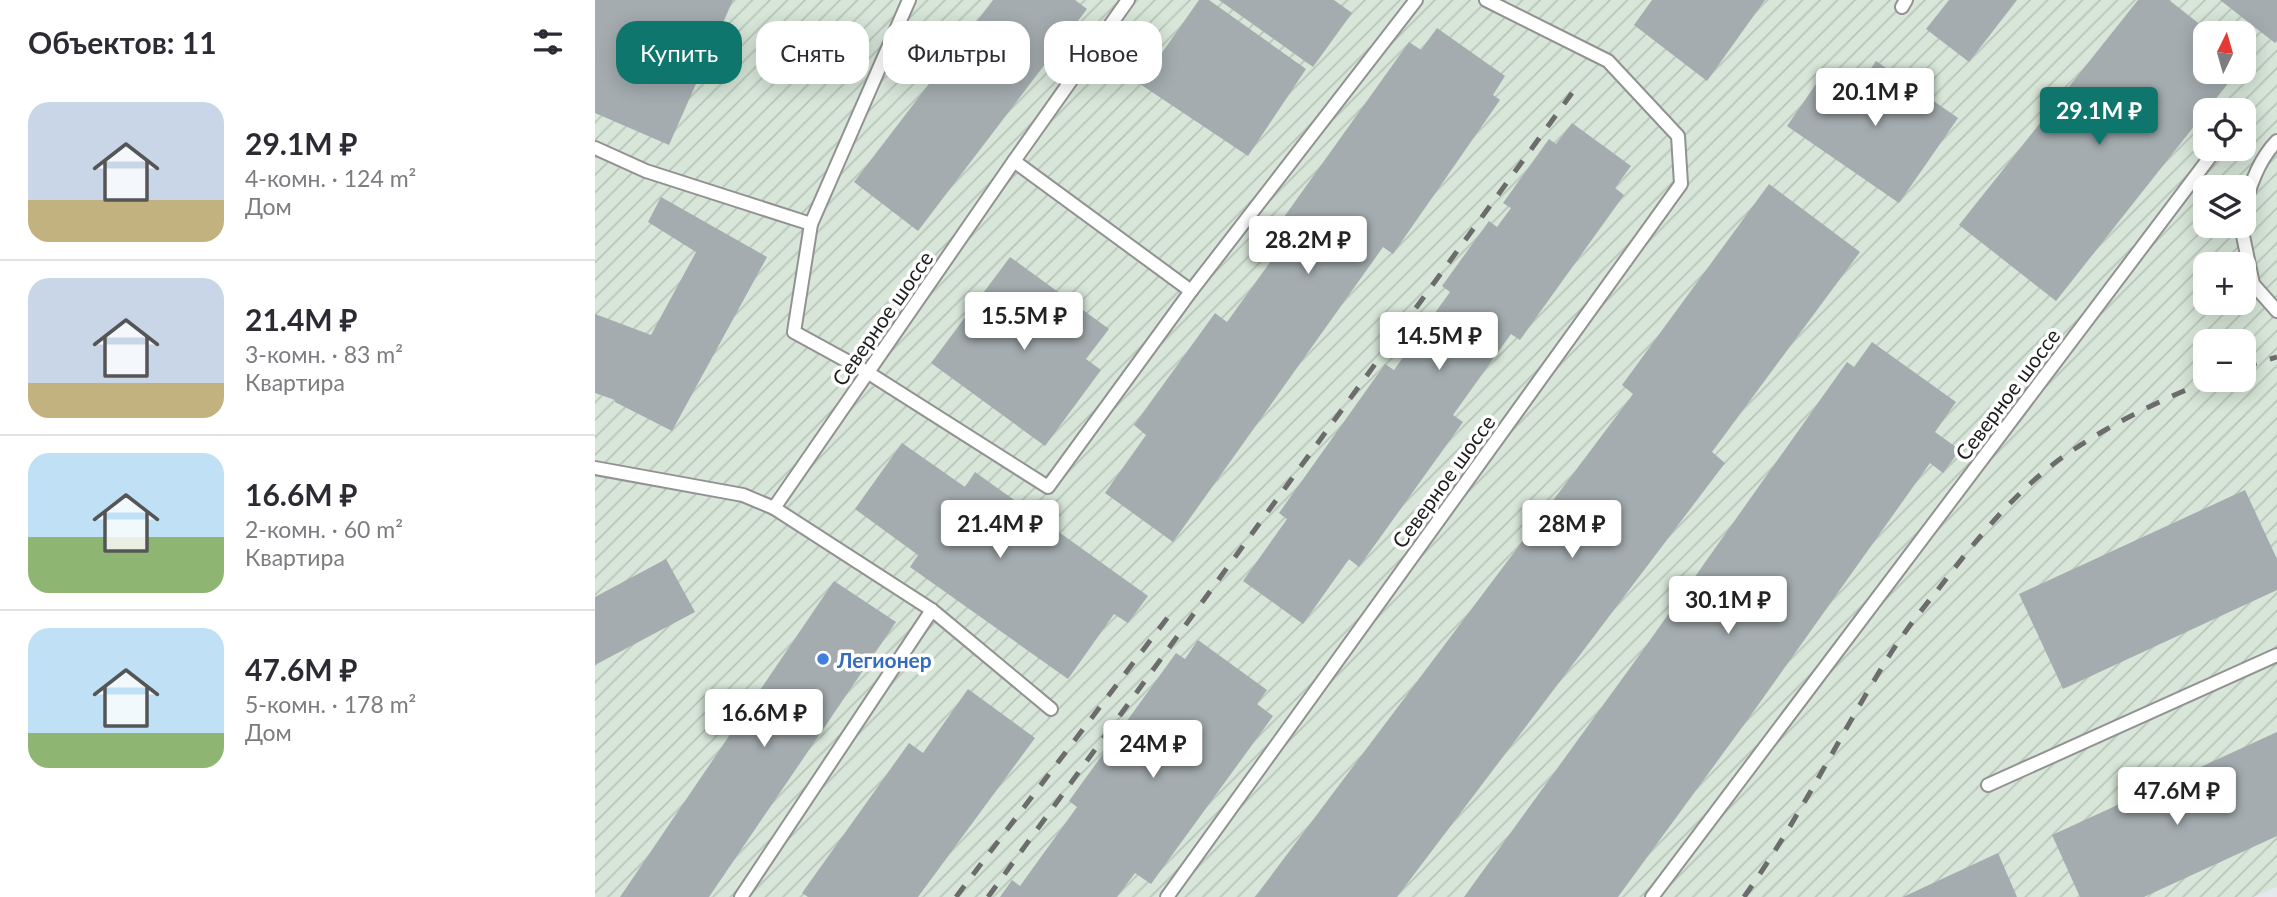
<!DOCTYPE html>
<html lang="ru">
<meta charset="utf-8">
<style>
body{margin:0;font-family:Lato,sans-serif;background:#f2f2f3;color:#2b2b33;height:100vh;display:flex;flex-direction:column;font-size:26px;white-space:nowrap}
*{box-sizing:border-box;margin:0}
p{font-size:23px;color:#7c7c81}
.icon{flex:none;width:38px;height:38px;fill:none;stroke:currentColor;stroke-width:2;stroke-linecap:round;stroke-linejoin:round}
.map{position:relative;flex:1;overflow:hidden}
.panel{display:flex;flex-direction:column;background:#fff;width:595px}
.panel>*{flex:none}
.hud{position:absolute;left:21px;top:21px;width:665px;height:63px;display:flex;gap:14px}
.needle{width:46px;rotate:5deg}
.fabs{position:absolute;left:1598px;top:21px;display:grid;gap:14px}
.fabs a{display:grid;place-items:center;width:63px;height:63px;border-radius:14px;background:#fff;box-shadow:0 4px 18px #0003;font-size:35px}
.price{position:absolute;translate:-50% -60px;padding:0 16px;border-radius:7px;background:#fff;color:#222;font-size:23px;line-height:46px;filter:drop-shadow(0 2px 4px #0008)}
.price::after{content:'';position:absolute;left:50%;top:42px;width:21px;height:16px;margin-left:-10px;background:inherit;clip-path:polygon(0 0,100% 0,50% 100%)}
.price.active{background:#0f766e;color:#fff}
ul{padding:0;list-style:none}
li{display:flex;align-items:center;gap:21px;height:175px;padding:0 28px}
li+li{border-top:2px solid #e1e1e2}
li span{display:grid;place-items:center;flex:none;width:196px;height:140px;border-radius:21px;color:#555}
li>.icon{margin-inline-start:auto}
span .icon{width:84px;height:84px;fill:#fffc;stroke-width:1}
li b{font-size:30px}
h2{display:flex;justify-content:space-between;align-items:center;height:84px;padding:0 28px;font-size:30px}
.chip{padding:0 24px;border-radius:21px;background:#fff;box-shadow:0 4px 18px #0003;font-size:24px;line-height:63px}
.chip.active{background:#0f766e;color:#fff}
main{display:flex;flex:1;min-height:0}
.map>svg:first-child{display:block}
.industrial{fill:url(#industrial-furrows);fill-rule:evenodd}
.building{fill:#a4acaf}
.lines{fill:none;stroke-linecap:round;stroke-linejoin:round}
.service-casing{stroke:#929292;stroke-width:16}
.service{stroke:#fff;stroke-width:12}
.rail{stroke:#6c6c6c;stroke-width:5;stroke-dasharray:14 14;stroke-linecap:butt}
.shop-dot{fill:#3f7fe0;stroke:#fff;stroke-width:2.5}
.labels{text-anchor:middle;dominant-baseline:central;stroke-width:7;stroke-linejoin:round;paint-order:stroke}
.street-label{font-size:21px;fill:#1e1e1e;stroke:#fff}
.shop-label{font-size:21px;font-weight:bold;fill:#366cbe;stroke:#fff;text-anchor:start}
</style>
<main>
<section class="panel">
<h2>Объектов: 11<svg class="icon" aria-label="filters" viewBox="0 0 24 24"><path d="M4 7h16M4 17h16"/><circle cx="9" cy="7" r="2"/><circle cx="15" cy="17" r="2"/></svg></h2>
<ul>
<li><span style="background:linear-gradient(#c9d6e8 70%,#c2b280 0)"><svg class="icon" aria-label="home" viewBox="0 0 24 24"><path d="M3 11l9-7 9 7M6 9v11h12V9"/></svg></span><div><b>29.1M ₽</b><p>4-комн. · 124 m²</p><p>Дом</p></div></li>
<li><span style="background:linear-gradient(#c9d6e8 75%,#c2b280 0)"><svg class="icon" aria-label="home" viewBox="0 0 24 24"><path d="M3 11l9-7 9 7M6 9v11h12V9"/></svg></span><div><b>21.4M ₽</b><p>3-комн. · 83 m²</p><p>Квартира</p></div></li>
<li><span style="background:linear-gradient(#bfe0f5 60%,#8fb573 0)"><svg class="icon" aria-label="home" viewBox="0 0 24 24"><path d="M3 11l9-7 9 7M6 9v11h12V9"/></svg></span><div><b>16.6M ₽</b><p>2-комн. · 60 m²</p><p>Квартира</p></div></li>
<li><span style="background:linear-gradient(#bfe0f5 75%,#8fb573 0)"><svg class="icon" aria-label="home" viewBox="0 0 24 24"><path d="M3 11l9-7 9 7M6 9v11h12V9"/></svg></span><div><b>47.6M ₽</b><p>5-комн. · 178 m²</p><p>Дом</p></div></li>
</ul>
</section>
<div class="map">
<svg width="1682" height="897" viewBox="0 0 1682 897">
<defs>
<pattern id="industrial-furrows" width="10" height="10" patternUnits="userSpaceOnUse" patternTransform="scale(1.75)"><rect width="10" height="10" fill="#d7e6d8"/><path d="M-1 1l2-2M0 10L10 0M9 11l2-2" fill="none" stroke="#b8c5b9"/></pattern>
</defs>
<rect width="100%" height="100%" fill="#e5e9ed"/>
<!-- industrial -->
<path class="industrial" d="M 0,0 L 1682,0 L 1682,887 L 1658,897 L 0,897 ZM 1610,33 L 1648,33 L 1648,72 L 1610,72 ZM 1610,110 L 1648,110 L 1648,149 L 1610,149 ZM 1610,187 L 1648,187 L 1648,226 L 1610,226 ZM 1610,264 L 1648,264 L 1648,303 L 1610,303 ZM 1610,341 L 1648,341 L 1648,380 L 1610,380 Z"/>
<!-- building -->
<g class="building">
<path d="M 0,0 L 138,0 L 74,145 L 0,113 Z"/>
<path d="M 398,0 L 480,0 L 492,9 L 323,231 L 259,182 Z"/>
<path d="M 604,0 L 614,0 L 711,69 L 653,156 L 545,84 Z"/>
<path d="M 624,0 L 739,0 L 757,13 L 718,67 Z"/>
<path d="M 1057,0 L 1170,0 L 1112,81 L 1039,25 Z"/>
<path d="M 1354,0 L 1422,0 L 1374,62 L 1331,29 Z"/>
<path d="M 1543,0 L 1574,0 L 1616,33 L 1610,33 L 1610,72 L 1642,72 L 1461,301 L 1364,225 Z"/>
<path d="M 1625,0 L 1682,0 L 1682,41 L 1680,43 Z"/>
<path d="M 842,28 L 910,76 L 898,95 L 905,100 L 798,254 L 788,247 L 578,542 L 510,493 L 551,435 L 539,425 L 620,313 L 632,322 L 701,226 L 689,217 L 814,42 L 826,50 Z"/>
<path d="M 1281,61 L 1363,118 L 1304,203 L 1192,126 L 1230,71 L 1260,92 Z"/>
<path d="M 977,123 L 1036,166 L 1020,188 L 1029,195 L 925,340 L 916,334 L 858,415 L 868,422 L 764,567 L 754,559 L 708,624 L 648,581 L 692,519 L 684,513 L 790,364 L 799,370 L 855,292 L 847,286 L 894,221 L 902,227 L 916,208 L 908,203 L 954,139 L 961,144 Z"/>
<path d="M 1174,184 L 1265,252 L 1117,452 L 1130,463 L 802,897 L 660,897 L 1038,394 L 1027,385 Z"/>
<path d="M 66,197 L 172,257 L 77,431 L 20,402 L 20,400 L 0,393 L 0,314 L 56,335 L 101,252 L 53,222 Z"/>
<path d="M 415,257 L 514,329 L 491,359 L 506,370 L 450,446 L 336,363 Z"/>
<path d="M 1277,342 L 1361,402 L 1340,432 L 1365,450 L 1348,473 L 1335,463 L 1151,722 L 1023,897 L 869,897 L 1048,650 L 1252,362 L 1259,367 Z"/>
<path d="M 307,443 L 370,487 L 380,472 L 553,596 L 533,623 L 519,614 L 473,679 L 315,567 L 323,555 L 260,509 Z"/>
<path d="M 1650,490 L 1682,559 L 1682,590 L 1468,689 L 1424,594 Z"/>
<path d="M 71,559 L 100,612 L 0,665 L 0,597 Z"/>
<path d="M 239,581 L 301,622 L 114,897 L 25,897 Z"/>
<path d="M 603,640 L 672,690 L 662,704 L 678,716 L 556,884 L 540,873 L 522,897 L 405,897 L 417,880 L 425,886 L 482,807 L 474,801 L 581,653 L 590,659 Z"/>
<path d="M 373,689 L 440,738 L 323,897 L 213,897 L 207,893 L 314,743 L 328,753 Z"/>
<path d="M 1682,732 L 1682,836 L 1549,897 L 1485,897 L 1457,835 Z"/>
<path d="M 1403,853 L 1422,897 L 1308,897 Z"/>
</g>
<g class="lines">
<defs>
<g id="service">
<path d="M 1307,7 L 1311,0"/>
<path d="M 0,148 L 51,171 L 216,224 L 199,332 L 272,372 L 453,487 L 596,291 L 821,0"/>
<path d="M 419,161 L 596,291"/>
<path d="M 1648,213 C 1654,187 1663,160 1682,141"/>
<path d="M 216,224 L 314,0"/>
<path d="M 1646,226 L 1658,284 L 1682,311"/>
<path d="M 0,468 L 148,495 L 179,508 L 419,161 L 533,0"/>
<path d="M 337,610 L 456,709"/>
<path d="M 1393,785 L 1682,655"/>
<path d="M 146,897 L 337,610 L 179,508"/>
<path d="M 572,897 L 1086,184 L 1083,136 L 1013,61 L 891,0"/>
<path d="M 1057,897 L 1621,149"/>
</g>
</defs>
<!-- service casing -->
<use href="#service" class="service-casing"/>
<!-- service -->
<use href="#service" class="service"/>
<!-- rail -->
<g class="rail">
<path d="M 1648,367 L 1682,357"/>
<path d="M 361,897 L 573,617"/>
<path d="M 393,897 L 977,93"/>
<path d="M 1149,897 C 1201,824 1240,745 1286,669 C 1303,640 1324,613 1345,587 C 1380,541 1418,494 1465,459 C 1511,426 1563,401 1615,380"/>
</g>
</g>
<!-- markers -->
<circle class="shop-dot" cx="228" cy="659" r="7"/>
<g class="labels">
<!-- street labels -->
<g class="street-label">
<text transform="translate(287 318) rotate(-55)">Северное шоссе</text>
<text transform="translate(1412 394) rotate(-53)">Северное шоссе</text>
<text transform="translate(848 481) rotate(-54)">Северное шоссе</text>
</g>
<!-- shop labels -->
<g class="shop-label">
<text x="242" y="659">Легионер</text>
</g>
</g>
</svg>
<div class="fabs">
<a><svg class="needle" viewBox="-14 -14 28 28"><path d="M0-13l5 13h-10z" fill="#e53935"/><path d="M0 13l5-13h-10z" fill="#7c7c81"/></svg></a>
<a><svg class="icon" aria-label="locate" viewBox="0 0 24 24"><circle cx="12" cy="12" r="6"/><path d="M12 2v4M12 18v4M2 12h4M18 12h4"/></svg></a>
<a><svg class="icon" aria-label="layers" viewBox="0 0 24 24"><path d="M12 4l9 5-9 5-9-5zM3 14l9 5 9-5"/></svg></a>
<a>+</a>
<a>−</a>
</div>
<b class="price" style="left:1280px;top:128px">20.1M ₽</b>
<b class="price active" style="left:1504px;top:147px">29.1M ₽</b>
<b class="price" style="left:713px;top:276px">28.2M ₽</b>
<b class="price" style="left:429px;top:352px">15.5M ₽</b>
<b class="price" style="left:844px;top:372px">14.5M ₽</b>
<b class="price" style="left:405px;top:560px">21.4M ₽</b>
<b class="price" style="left:977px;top:560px">28M ₽</b>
<b class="price" style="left:1133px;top:636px">30.1M ₽</b>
<b class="price" style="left:169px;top:749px">16.6M ₽</b>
<b class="price" style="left:558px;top:780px">24M ₽</b>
<b class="price" style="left:1582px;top:827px">47.6M ₽</b>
<div class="hud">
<a class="chip active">Купить</a>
<a class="chip">Снять</a>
<a class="chip">Фильтры</a>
<a class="chip">Новое</a>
</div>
</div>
</main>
